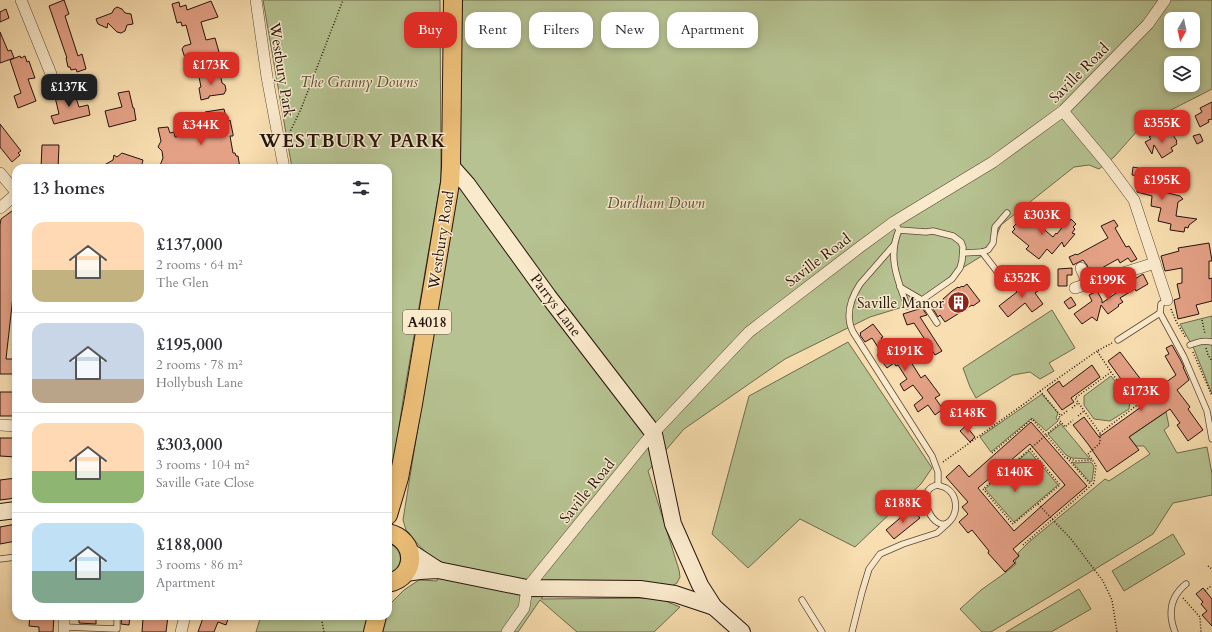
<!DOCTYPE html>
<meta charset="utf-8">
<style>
body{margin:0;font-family:Cardo,serif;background:#f2f2f3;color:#2b2b33;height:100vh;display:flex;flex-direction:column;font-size:15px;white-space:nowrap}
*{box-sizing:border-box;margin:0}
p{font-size:13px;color:#7c7c81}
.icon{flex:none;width:22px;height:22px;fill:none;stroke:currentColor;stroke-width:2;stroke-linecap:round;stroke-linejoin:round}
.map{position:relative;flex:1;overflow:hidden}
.side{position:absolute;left:12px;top:164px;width:380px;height:456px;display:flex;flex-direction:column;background:#fff;border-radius:12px;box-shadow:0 2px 6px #0003}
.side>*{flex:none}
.top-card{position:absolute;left:404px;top:12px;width:380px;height:36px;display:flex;gap:8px}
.needle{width:26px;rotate:189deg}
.fabs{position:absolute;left:1164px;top:12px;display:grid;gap:8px}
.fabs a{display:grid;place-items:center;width:36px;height:36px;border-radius:8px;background:#fff;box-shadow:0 2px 6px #0003;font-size:20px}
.price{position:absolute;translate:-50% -34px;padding:0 9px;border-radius:8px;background:#d93025;color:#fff;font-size:13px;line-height:26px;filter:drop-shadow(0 1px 2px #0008)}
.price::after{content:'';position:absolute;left:50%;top:24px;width:12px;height:9px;margin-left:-6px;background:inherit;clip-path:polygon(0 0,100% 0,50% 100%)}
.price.selected{background:#222;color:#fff}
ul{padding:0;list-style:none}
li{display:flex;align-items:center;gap:12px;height:100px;padding:0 20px}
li+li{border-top:1px solid #e1e1e2}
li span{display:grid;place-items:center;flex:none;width:112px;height:80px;border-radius:12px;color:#555}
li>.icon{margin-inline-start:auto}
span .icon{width:48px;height:48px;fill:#fffc;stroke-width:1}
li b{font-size:17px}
h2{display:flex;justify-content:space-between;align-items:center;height:48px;padding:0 20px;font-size:17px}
.tag{padding:0 14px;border-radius:12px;background:#fff;box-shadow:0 2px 6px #0003;font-size:14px;line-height:36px}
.tag.selected{background:#d93025;color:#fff}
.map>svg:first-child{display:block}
.green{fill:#b6c291;stroke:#6e6a4e;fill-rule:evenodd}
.building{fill:#e4a186;stroke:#25130c;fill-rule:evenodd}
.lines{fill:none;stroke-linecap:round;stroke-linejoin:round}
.service-casing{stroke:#5a4635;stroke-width:7}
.minor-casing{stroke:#5a4635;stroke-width:12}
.secondary-casing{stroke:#25130c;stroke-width:18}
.primary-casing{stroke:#25130c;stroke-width:20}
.path{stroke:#25130c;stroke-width:1.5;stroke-dasharray:1 2;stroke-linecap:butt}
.service{stroke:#faeacc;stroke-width:5.5}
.minor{stroke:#faeacc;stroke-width:11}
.secondary{stroke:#faeacc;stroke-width:16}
.primary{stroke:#ecbf78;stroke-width:18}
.labels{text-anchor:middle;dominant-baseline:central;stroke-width:3;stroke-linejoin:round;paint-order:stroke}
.shield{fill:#faeacc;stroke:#655446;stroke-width:1}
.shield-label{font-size:14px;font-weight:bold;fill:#25130c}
.street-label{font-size:15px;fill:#25130c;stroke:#faeacc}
.park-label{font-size:15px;font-style:italic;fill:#58503b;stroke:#faeacc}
.poi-label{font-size:15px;fill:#25130c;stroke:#faeacc;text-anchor:end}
.district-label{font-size:19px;font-weight:bold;letter-spacing:1px;fill:#25130c;stroke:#faeacc}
</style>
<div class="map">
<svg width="1212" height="632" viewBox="0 0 1212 632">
<rect width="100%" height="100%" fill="#f8deb0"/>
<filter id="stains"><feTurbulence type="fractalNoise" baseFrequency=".005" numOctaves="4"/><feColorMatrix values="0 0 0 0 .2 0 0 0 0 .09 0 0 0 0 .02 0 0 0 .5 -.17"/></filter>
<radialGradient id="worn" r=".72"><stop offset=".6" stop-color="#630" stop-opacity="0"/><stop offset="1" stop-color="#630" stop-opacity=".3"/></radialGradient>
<!-- green -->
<g class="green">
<path d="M 263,0 L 440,0 L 441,179 L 403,400 L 388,501 L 388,168 L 292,168 Z"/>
<path d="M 462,0 L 1212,0 L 1212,89 L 1169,111 L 1138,130 L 1114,157 L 1099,169 L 1089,165 L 1074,167 L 1001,225 L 990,251 L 954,273 L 929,294 L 906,306 L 870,317 L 785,359 L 684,429 L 648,471 L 679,570 L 680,577 L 677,583 L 672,586 L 556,581 L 541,599 L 658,598 L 680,607 L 654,632 L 577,632 L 540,600 L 518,632 L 256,632 L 261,616 L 388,616 L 388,602 L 391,603 L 404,590 L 419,580 L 437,581 L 442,562 L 429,556 L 416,542 L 406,530 L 403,520 L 454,204 ZM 1171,19 L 1193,19 L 1193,41 L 1171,41 ZM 1171,63 L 1193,63 L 1193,85 L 1171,85 Z"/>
<path d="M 1052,310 L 1075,348 L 1049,363 L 1054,371 L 1040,379 L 1030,372 L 1013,375 L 976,398 L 970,387 L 963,368 Z"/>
<path d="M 1212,316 L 1212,394 L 1194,349 L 1180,324 Z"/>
<path d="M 848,342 L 932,468 L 921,484 L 855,547 L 800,519 L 748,568 L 712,534 L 749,396 Z"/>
<path d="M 1111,376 L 1130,400 L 1129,409 L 1110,421 L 1094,419 L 1084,405 L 1084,396 Z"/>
<path d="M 1042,394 L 1058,413 L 1056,418 L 1058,421 L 1046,431 L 1032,418 L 991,452 L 980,437 Z"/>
<path d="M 1166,412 L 1169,426 L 1164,430 L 1177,453 L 1207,447 L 1212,474 L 1212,495 L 1173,503 L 1153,534 L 991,632 L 982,632 L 960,609 L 981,590 L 1005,573 L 1016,564 L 1015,561 L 1019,556 L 1018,553 L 1029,542 L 1105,479 L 1109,481 L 1150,454 L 1144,446 L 1136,446 L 1129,437 Z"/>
<path d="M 1061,424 L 1090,459 L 1072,458 L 1066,455 L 1048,434 Z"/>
<path d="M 1029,451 L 1058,485 L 1014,522 L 985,489 Z"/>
<path d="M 1072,462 L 1076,463 L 1091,462 L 1094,466 L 1092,481 L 1090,482 Z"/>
<path d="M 1173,534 L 1185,554 L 1124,591 L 1112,571 Z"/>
<path d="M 388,543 C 404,549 405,568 388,574 Z"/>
<path d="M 1079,589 L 1091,609 L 1051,632 L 1006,632 Z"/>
</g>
<!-- building -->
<g class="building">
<path d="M 64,0 L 69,14 L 65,16 L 78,56 L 82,54 L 86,69 L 77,72 L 76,69 L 71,70 L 70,67 L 68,67 L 66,58 L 67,58 L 49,6 Z"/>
<path d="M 211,1 L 218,17 L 201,22 L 206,40 L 215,38 L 221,59 L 188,67 L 182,49 L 184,46 L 191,44 L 186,25 L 182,26 L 181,22 L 177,23 L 172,4 L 179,2 L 180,7 L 186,5 L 187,10 Z"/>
<path d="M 117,7 L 122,9 L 125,13 L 131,14 L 133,24 L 127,25 L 125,31 L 121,33 L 117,32 L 108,23 L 107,28 L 98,24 L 96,19 L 112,13 L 114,9 Z"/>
<path d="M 6,9 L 9,18 L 0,22 L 0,12 Z"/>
<path d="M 0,32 L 8,51 L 11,50 L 14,58 L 0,63 Z"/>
<path d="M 20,56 L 21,58 L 25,56 L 27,62 L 29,61 L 31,67 L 35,78 L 28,79 L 36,101 L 18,108 L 14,96 L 21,93 L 10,60 Z"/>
<path d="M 220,73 L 222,83 L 225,85 L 226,90 L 224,94 L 209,96 L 209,98 L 201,100 L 199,88 L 201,87 L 199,77 Z"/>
<path d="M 73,89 L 79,107 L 88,105 L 90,115 L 54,124 L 51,116 L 59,114 L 55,97 L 58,97 L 57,94 Z"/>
<path d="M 129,91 L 133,108 L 134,108 L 136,120 L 109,127 L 105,111 L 122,107 L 118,93 Z"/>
<path d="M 1212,102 L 1212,119 L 1208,120 L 1209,122 L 1200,127 L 1195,116 L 1202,112 L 1200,108 Z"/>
<path d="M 224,109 L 226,117 L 228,117 L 229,121 L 230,120 L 233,134 L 233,136 L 230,136 L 233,153 L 235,153 L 236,156 L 238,156 L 240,168 L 159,168 L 163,158 L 162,151 L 158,147 L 161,141 L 158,128 L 168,127 L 170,133 L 174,132 L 175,137 L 197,134 L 196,130 L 204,129 L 204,128 L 208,127 L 205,112 Z"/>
<path d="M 0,124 L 21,151 L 18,153 L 20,155 L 12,162 L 0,147 Z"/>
<path d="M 1171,132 L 1177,141 L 1176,142 L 1177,144 L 1171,148 L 1173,151 L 1162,158 L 1154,145 L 1152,154 L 1145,142 L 1151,139 L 1149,137 L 1156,133 L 1158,136 L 1162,134 L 1164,137 Z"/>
<path d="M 1200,134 L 1203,141 L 1197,144 L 1193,136 Z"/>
<path d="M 42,145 L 59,145 L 58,168 L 41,168 Z"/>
<path d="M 122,153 L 143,160 L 141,168 L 99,168 L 113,160 L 114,155 L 117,157 Z"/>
<path d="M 1133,167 L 1149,170 L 1148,177 L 1162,181 L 1160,191 L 1180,196 L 1183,199 L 1178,202 L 1176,216 L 1197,219 L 1189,225 L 1188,228 L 1185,227 L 1184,232 L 1170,230 L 1171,224 L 1158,221 L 1161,208 L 1151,206 L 1152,196 L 1137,192 L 1139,176 L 1132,175 Z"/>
<path d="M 16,208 L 16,269 L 6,359 L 16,359 L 16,374 L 0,374 L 0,225 L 1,219 Z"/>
<path d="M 1028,213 L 1036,218 L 1034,221 L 1053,237 L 1056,233 L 1057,234 L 1068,220 L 1070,221 L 1071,219 L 1076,224 L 1073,227 L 1075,229 L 1072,233 L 1075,234 L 1064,247 L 1062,242 L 1052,254 L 1047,249 L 1039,259 L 1026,249 L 1029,246 L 1012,232 L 1015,229 L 1013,227 L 1018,222 L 1020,223 Z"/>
<path d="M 1114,220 L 1118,226 L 1115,228 L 1126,247 L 1129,246 L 1137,259 L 1131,262 L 1128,258 L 1120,263 L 1118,259 L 1091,274 L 1087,265 L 1083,260 L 1073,265 L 1069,257 L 1076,254 L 1077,255 L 1108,238 L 1101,226 Z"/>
<path d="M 1209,243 L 1212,261 L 1209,261 L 1209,279 L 1212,278 L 1212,301 L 1196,305 L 1199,314 L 1178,319 L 1174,300 L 1180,298 L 1177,284 L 1182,283 L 1182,268 L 1165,271 L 1161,256 L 1179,251 L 1178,248 Z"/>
<path d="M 1023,268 L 1028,274 L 1022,279 L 1017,273 Z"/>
<path d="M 1072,268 L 1072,275 L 1067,275 L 1067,286 L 1058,286 L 1058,269 Z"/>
<path d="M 1143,274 L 1148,284 L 1136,291 L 1135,289 L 1120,298 L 1123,302 L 1118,305 L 1119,306 L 1108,314 L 1101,305 L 1097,321 L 1092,317 L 1082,324 L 1074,314 L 1092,301 L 1089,295 L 1097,291 L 1102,300 L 1102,303 L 1126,286 L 1125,285 Z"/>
<path d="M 1029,280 L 1038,291 L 1035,293 L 1043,304 L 1032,312 L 1025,303 L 1008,317 L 999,306 L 1017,292 L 1015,290 Z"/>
<path d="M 967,284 L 980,301 L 973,306 L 972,305 L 945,322 L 940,315 L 938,317 L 933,309 L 943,302 L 943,299 L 952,291 L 958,287 L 959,288 L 962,286 L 963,287 Z"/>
<path d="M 1071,297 L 1076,305 L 1069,309 L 1064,302 Z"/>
<path d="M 922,308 L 927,315 L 920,317 L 942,351 L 935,355 L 914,323 L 907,325 L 903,314 Z"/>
<path d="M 873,324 L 883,337 L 881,338 L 891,353 L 896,350 L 900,355 L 904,351 L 921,378 L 925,375 L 940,395 L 935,398 L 943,409 L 935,415 L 928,405 L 918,412 L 914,405 L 923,398 L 913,385 L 904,391 L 900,384 L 907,379 L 898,365 L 896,366 L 894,363 L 887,368 L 877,355 L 881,352 L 872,338 L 865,342 L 860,335 L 861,334 L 860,333 Z"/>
<path d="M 1172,345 L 1180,359 L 1184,367 L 1183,367 L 1189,380 L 1177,390 L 1190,407 L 1188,409 L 1203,430 L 1188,441 L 1177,425 L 1180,423 L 1170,409 L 1129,437 L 1139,450 L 1107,472 L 1088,444 L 1073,425 L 1084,417 L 1099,437 L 1141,407 L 1108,361 L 1120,352 L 1151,393 L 1176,375 L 1165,356 L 1169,354 L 1166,348 Z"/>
<path d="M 1092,365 L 1100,377 L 1071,398 L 1074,402 L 1062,410 L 1047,390 L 1059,381 L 1063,387 Z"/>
<path d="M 0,392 L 14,392 L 14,397 L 16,397 L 16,416 L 0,416 Z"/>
<path d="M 1031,422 L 1087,486 L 1013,549 L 1019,556 L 1013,561 L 1015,563 L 1005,572 L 988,553 L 989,551 L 972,530 L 968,533 L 959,522 L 968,514 L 962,507 L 968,502 L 946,477 L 959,465 L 969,477 ZM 1030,444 L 1065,485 L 1014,531 L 978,488 Z"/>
<path d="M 966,426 L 975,437 L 970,442 L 960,431 Z"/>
<path d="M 0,438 L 16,438 L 16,457 L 0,456 Z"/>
<path d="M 16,478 L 16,498 L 0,500 L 0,480 Z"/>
<path d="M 912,508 L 920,518 L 894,539 L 886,530 Z"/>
<path d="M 16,524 L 16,541 L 0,544 L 0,527 Z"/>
<path d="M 1203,588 L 1212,599 L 1212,626 L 1202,615 L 1207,611 L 1201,604 L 1203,602 L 1196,594 Z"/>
<path d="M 30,616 L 54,616 L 53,632 L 39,632 L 39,627 L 29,626 Z"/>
<path d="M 79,616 L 96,616 L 96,624 L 79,623 Z"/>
<path d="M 122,616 L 130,616 L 129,625 L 121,624 Z"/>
<path d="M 148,616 L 168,616 L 166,632 L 142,632 L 143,619 L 148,619 Z"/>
<path d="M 205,616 L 229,616 L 226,625 L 218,622 L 214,632 L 198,632 L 203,618 L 207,619 Z"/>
</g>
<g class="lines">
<defs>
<g id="service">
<path d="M 894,222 L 899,230 L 926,232 L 933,231 L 953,236 L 961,242 L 963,247 L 962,261 L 960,268 L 952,279 L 922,300 L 907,306 C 898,280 887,258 899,230"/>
<path d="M 894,245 L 860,284 C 851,298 845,316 853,332 L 932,456 L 938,472 L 938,485"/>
<path d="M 982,252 L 999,274"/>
<path d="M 963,253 L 982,252 L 988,250 L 993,243 L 995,227 L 1007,213"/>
<path d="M 900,287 L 922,300 L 937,323"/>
<path d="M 1167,300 L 1161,304 L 1160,313 L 1184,357 L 1207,411 L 1212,439"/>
<path d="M 1118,340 L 1160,313"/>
<path d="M 1190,345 C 1198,342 1204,340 1212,342"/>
<path d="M 938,485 C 940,486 944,487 946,488 C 958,495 958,512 950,521 C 935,537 911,489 938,485 Z"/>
<path d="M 0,559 L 16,557"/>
<path d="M 802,600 L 822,632"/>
<path d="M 64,627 L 117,629 L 117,616"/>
<path d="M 852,632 L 862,592 L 869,569 L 880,554 L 903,544 L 937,533 L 947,524"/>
<path d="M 1175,632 C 1168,614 1170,597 1186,584"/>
</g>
<g id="minor">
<path d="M 21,0 L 51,74"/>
<path d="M 256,0 L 267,77 L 284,168"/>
<path d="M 1063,111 L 1108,165 L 1134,200 L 1167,300"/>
<path d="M 0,173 L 16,192"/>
<path d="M 0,208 L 16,194"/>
<path d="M 1081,268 L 1088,284"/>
<path d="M 1075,288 L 1155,263"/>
<path d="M 0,425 L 16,426"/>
<path d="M 64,632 L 64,616"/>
<path d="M 181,632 L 185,616"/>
<path d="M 507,632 L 524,608 L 527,588 L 647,440 L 749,332 L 860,247 L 894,222 L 993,162 L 1063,111 L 1148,24 L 1165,0"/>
</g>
<g id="secondary">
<path d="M 451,166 L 467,184 L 548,296 L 654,434 L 673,524 L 700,585 L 714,607 L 742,632"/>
<path d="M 0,512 L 16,510"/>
<path d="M 409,551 L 438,570"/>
<path d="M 405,573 L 420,571 L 438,570 L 527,588 L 640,589 L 675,594 L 714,607"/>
</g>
<g id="primary">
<path d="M 388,515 L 399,478 L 413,404 L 450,183 L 451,166 L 453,0"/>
<path d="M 388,533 C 417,539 418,577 388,583"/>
<path d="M 373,632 L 377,616"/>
</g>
</defs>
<!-- service casing -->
<use href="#service" class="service-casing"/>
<!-- minor casing -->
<use href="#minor" class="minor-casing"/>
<!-- secondary casing -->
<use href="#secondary" class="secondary-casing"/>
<!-- primary casing -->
<use href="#primary" class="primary-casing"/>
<!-- path -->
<g class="path">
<path d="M 288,136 L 301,109 L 343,0"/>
<path d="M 1171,309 L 1176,321 L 1186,338"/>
<path d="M 1202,320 L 1205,334"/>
<path d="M 1206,348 L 1208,355 L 1212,361"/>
<path d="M 1193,352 L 1212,396"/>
<path d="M 1111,372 L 1075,398 L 1100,433 L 1136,406 L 1111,372 L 1097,351 L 1112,343"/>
<path d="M 1040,391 L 1061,416"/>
<path d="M 1072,408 L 1078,403"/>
<path d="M 1067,411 L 1058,418 L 1065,427 L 1073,420"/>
<path d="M 1078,416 L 1084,411"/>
<path d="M 1030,449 L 1060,485 L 1013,524 L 983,489 Z"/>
<path d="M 1030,449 L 1061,422"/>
<path d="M 992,453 L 1032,419 L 1065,457 L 1076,461 L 1093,460"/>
<path d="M 1067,458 L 1091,485"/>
<path d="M 943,462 L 1028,401 L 1040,391 L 1097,351"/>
<path d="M 1038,504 L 1071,539 L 1103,581 L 1112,600 L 1117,632"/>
<path d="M 920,505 L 915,512 L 921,512"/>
<path d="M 1023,545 L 1094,483 L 1096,465 L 1088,454 L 1100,443 L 1100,433"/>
<path d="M 1208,566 L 1212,569"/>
<path d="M 1205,591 L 1212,585"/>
<path d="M 1183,598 L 1200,617 L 1201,632"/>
<path d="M 321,616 L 324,632"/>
</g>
<!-- service -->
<use href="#service" class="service"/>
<!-- minor -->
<use href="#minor" class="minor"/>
<!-- secondary -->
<use href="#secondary" class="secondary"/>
<!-- primary -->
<use href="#primary" class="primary"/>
</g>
<!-- icons -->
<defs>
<symbol id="building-disc" viewBox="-11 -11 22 22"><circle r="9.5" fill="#8f2418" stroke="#faeacc"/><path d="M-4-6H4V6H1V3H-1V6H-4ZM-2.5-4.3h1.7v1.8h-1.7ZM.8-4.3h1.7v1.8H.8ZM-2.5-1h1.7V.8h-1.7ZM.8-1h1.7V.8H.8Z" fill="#fff"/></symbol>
</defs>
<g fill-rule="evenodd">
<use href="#building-disc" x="946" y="290" width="25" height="25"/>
</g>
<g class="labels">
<!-- shield labels -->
<rect class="shield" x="403" y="310" width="48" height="24" rx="3"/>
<g class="shield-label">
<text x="427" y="322">A4018</text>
</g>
<!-- street labels -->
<g class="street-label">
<text transform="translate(282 70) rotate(81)">Westbury Park</text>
<text transform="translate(1079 73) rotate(-45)">Saville Road</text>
<text transform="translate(441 240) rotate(-81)">Westbury Road</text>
<text transform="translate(818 260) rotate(-37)">Saville Road</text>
<text transform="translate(556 305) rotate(53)">Parrys Lane</text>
<text transform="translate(587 491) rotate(-51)">Saville Road</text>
</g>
<!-- park labels -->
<g class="park-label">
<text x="359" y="82">The Granny Downs</text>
<text x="656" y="203">Durdham Down</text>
</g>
<!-- poi labels -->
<g class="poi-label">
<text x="944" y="303">Saville Manor</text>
</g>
<!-- district labels -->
<g class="district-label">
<text x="353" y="141">WESTBURY PARK</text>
</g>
</g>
<rect width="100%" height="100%" filter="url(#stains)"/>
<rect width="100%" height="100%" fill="url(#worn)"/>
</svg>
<div class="fabs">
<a><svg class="needle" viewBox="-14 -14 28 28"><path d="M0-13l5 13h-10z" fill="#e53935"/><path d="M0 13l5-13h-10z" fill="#7c7c81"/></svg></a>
<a><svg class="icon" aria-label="layers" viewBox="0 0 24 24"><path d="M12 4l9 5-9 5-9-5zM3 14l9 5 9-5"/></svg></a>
</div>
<b class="price" style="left:211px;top:86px">£173K</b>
<b class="price selected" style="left:69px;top:108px">£137K</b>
<b class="price" style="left:1162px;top:144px">£355K</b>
<b class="price" style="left:201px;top:146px">£344K</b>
<b class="price" style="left:1162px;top:201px">£195K</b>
<b class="price" style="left:1042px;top:236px">£303K</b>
<b class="price" style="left:1022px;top:299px">£352K</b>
<b class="price" style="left:1108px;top:301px">£199K</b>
<b class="price" style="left:905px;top:372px">£191K</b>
<b class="price" style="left:1141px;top:412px">£173K</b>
<b class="price" style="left:968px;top:434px">£148K</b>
<b class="price" style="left:1015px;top:493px">£140K</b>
<b class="price" style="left:903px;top:524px">£188K</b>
<div class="top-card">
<a class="tag selected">Buy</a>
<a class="tag">Rent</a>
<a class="tag">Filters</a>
<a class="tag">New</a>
<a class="tag">Apartment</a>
</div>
<section class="side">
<h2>13 homes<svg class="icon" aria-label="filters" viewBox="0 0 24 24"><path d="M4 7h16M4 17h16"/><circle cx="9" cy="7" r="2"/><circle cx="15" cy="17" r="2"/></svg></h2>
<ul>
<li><span style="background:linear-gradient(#ffd9b3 60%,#c2b280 0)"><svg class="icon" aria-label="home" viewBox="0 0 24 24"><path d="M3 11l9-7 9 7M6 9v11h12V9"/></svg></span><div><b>£137,000</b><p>2 rooms · 64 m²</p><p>The Glen</p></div></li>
<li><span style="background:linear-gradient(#c9d6e8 70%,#b9a48a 0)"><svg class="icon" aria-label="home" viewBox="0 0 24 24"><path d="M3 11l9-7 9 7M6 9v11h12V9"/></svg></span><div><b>£195,000</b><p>2 rooms · 78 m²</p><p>Hollybush Lane</p></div></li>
<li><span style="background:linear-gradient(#ffd9b3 60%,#8fb573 0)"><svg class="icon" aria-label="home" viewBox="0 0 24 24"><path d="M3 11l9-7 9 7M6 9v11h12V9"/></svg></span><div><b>£303,000</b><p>3 rooms · 104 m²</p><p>Saville Gate Close</p></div></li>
<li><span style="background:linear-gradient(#bfe0f5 60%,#7fa58c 0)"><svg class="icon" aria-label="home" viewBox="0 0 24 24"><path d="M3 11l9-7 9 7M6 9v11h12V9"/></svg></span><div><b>£188,000</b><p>3 rooms · 86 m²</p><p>Apartment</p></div></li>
</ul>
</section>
</div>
